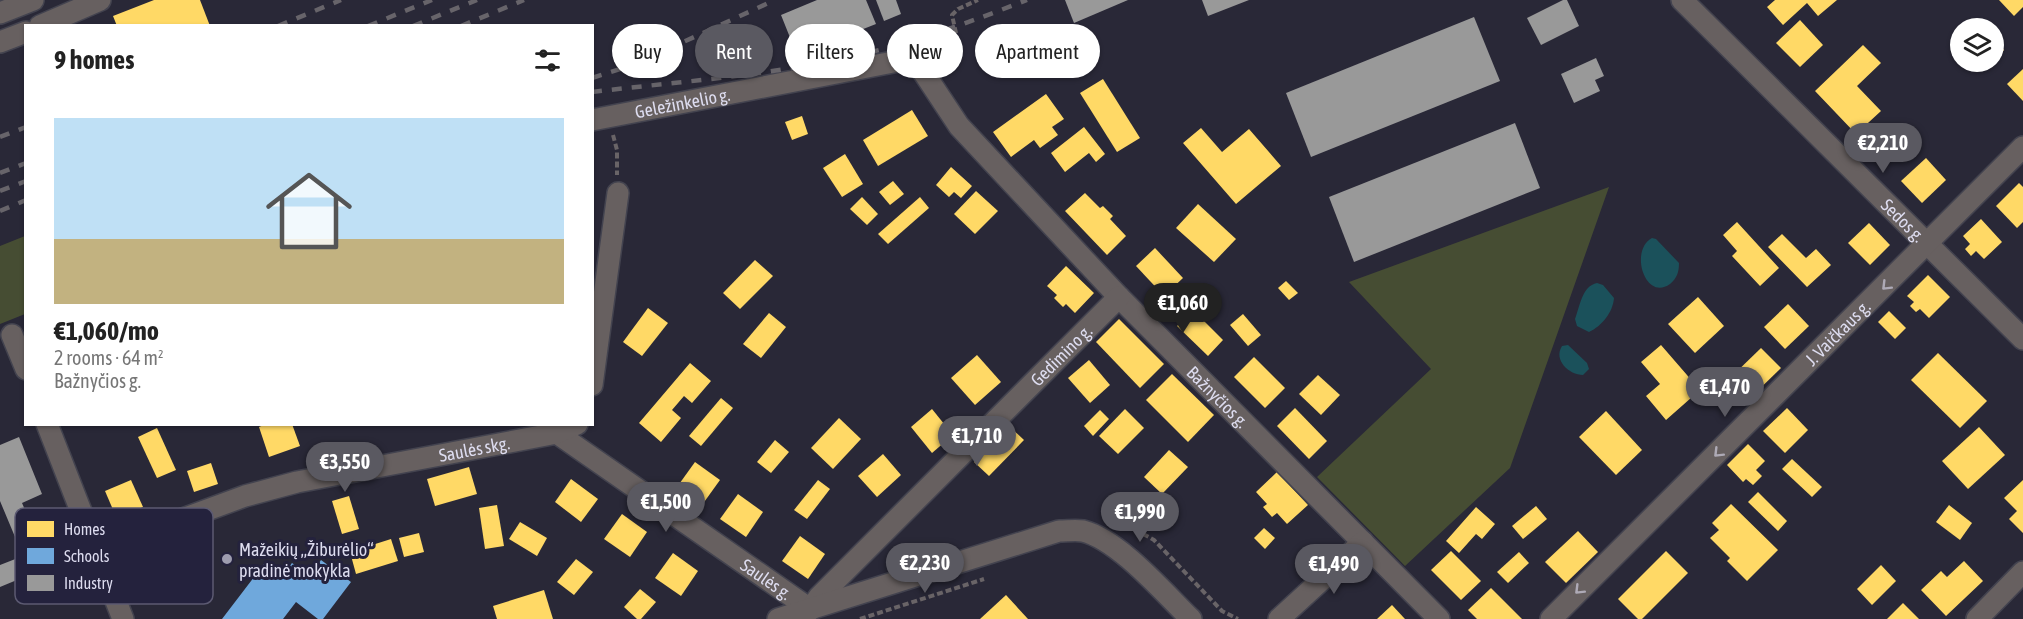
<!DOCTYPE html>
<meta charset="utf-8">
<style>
body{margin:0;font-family:"Asap Condensed",sans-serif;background:#f2f2f2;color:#222;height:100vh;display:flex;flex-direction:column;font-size:22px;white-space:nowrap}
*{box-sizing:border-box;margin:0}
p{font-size:20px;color:#767676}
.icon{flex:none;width:33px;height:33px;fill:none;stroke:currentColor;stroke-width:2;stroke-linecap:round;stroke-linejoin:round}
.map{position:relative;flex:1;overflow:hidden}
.drawer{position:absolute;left:24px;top:24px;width:570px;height:402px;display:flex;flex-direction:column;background:#fff;border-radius:0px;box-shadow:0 2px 4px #0004}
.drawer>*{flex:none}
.guide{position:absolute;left:612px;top:24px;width:570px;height:54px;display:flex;gap:12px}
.tools{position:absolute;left:1950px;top:18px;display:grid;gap:12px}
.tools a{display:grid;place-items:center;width:54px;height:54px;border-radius:50%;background:#fff;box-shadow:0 2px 4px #0004;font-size:30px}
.price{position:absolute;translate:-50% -51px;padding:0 14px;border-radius:21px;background:#5a5961;color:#fff;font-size:20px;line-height:39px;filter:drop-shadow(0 2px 3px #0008)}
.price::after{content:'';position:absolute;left:50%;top:36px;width:18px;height:14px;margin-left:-9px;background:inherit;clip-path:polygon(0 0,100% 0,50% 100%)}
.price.current{background:#222;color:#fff}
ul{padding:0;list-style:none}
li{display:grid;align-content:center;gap:12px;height:318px;padding:0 30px}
li span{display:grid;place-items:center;height:186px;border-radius:0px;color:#555}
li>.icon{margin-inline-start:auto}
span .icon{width:108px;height:108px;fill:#fffc;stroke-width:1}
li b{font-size:26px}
h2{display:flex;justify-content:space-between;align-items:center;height:72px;padding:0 30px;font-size:26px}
.chip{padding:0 21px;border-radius:27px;background:#fff;box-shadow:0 2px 4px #0004;font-size:21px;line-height:54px}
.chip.current{background:#5a5961;color:#fff}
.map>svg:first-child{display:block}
.green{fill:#464d33}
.water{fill:#1b515b}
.homes{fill:#ffd966}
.schools{fill:#6fa8dc}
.industry{fill:#999}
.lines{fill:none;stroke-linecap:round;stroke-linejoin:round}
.minor-casing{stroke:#43434f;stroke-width:24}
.path{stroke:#696467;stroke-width:4;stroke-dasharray:6 3;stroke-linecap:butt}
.minor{stroke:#676060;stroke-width:21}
.rail{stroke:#67646a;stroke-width:4.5;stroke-dasharray:10 10;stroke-linecap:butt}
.oneway{stroke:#aeaab6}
.poi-dot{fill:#9e9daf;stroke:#24223d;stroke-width:2}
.labels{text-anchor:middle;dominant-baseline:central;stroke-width:6;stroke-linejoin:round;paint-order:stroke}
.street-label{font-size:18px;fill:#dddcef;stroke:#24223d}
.poi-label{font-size:18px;fill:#dddcef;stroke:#24223d;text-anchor:start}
.key{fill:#24223d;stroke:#5c5a72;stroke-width:1.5}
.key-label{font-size:16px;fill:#dddcef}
</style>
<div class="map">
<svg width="2023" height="619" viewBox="0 0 2023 619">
<rect width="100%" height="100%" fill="#292837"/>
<!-- green -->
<g class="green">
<path d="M 1609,187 L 1510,468 L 1405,566 L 1317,477 L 1431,369 L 1349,282 Z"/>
<path d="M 25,236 L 25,314 L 0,324 L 0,246 Z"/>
</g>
<!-- water -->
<g class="water">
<path d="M 1652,238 L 1656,239 L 1679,263 C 1679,272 1677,278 1670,284 C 1645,302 1629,250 1652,238 Z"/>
<path d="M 1597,283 L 1603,285 L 1614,298 C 1613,312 1602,326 1589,332 L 1577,326 L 1575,319 C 1580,306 1582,286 1597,283 Z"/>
<path d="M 1568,345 L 1587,363 L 1589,369 L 1583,375 C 1569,375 1553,360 1562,346 Z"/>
</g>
<!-- homes -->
<g class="homes">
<path d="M 154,0 L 200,0 L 210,26 L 117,26 L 113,16 Z"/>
<path d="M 1775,0 L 1837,0 L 1818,16 L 1807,3 L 1783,25 L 1767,7 Z"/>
<path d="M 1999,0 L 2023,0 L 2023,7 L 2014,16 Z"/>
<path d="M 1800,20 L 1823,45 L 1800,67 L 1776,43 Z"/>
<path d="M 1994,39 L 2004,50 L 1994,61 Z"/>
<path d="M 1863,45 L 1881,63 L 1857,86 L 1881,111 L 1856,134 L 1815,91 Z"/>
<path d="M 2023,69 L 2023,101 L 2007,84 Z"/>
<path d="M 1103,79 L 1140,138 L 1117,152 L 1080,93 Z"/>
<path d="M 1046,94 L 1064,119 L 1052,127 L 1058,135 L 1040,148 L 1034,140 L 1011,157 L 993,132 Z"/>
<path d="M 912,110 L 928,136 L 878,166 L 863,140 Z"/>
<path d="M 802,116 L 808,134 L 792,140 L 785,122 Z"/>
<path d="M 1084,127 L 1105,154 L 1096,162 L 1089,153 L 1065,172 L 1051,153 Z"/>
<path d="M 1201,128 L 1222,152 L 1249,129 L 1281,166 L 1236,204 L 1183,143 Z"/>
<path d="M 845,154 L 863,184 L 842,197 L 823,168 Z"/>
<path d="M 1926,158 L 1946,180 L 1922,203 L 1901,181 Z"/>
<path d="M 951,167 L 972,186 L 961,198 L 954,192 L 949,197 L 936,185 Z"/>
<path d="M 893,181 L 904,194 L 890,205 L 879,192 Z"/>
<path d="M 2019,183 L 2023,187 L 2023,222 L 2017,228 L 1996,206 Z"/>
<path d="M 976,191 L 998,211 L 975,234 L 954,214 Z"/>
<path d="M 1085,193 L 1100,208 L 1103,206 L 1113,216 L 1110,219 L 1126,236 L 1107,255 L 1065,211 Z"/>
<path d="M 862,197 L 878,214 L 867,225 L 850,209 Z"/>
<path d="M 920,197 L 929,208 L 888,244 L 878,234 Z"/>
<path d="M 1198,204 L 1236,239 L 1214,262 L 1176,228 Z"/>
<path d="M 1981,219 L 2002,242 L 1984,259 L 1976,251 L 1971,256 L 1965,249 L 1970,244 L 1963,236 Z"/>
<path d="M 1737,222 L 1779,268 L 1760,286 L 1732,256 L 1737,251 L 1723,235 Z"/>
<path d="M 1869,223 L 1890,245 L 1870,265 L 1848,243 Z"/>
<path d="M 1782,234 L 1806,258 L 1816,249 L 1831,265 L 1807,287 L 1768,247 Z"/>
<path d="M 1155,248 L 1183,278 L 1164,296 L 1136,266 Z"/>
<path d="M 755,260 L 773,276 L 740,309 L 723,293 Z"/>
<path d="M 1066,266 L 1094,293 L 1075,313 L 1066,304 L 1063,307 L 1054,298 L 1057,295 L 1047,286 Z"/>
<path d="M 1928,275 L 1950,297 L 1929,318 L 1920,309 L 1916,312 L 1910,306 L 1914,302 L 1907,296 Z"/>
<path d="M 1286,281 L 1298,293 L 1289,300 L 1278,288 Z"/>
<path d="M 1698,297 L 1724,326 L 1695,353 L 1668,324 Z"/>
<path d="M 1788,304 L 1809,326 L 1785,349 L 1764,327 Z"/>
<path d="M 648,308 L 668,323 L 642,356 L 623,342 Z"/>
<path d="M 1193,310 L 1223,340 L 1208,356 L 1177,326 Z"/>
<path d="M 1889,311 L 1906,328 L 1895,339 L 1878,322 Z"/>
<path d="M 769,313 L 786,327 L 761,358 L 743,344 Z"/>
<path d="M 1243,314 L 1261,335 L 1248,346 L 1230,325 Z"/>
<path d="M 1119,319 L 1164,364 L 1140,388 L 1096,342 Z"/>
<path d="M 1661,345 L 1700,390 L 1666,420 L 1646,396 L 1660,384 L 1641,362 Z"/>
<path d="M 1761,348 L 1781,368 L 1746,402 L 1726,382 Z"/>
<path d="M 1938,353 L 1987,401 L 1960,428 L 1911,380 Z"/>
<path d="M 977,355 L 1001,382 L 975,405 L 951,378 Z"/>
<path d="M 1254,357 L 1285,388 L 1265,408 L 1234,377 Z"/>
<path d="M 1089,360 L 1110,385 L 1090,403 L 1068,378 Z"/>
<path d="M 690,363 L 711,381 L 692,403 L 684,396 L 672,410 L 681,418 L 661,442 L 639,423 Z"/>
<path d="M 1172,374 L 1214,415 L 1188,442 L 1146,400 Z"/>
<path d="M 1318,375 L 1340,395 L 1321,415 L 1299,394 Z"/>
<path d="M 721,398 L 733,408 L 701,446 L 689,436 Z"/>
<path d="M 1295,408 L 1327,441 L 1309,459 L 1277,426 Z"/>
<path d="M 1787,408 L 1808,430 L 1785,453 L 1763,431 Z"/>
<path d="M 932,409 L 953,435 L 932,453 L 911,427 Z"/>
<path d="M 1125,409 L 1144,428 L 1118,454 L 1099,436 Z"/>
<path d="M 1100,410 L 1109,419 L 1093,436 L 1084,426 Z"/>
<path d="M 1606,411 L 1642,450 L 1616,475 L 1579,437 Z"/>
<path d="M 839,418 L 861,439 L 833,469 L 811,448 Z"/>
<path d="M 266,424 L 292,424 L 300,446 L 269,457 L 259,427 Z"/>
<path d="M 1009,426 L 1024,440 L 989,476 L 974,462 Z"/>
<path d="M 1979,427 L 2005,455 L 1968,489 L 1942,461 Z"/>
<path d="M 157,428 L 176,470 L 157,478 L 138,437 Z"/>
<path d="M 775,440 L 789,452 L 771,473 L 757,462 Z"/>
<path d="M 1748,444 L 1765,461 L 1756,470 L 1762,476 L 1753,485 L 1746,479 L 1743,482 L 1727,465 Z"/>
<path d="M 1169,450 L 1188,467 L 1162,494 L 1144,477 Z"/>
<path d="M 883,454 L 901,475 L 877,497 L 858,476 Z"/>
<path d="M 1792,459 L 1822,487 L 1812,497 L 1782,469 Z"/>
<path d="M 695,462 L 720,480 L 702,505 L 677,487 Z"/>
<path d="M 211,463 L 218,484 L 194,492 L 187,471 Z"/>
<path d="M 469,467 L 477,494 L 435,506 L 427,479 Z"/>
<path d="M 1277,472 L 1308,505 L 1287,524 L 1277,513 L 1272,517 L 1263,507 L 1267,504 L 1256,492 Z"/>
<path d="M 571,479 L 598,499 L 581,522 L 555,502 Z"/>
<path d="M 131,480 L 143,507 L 117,519 L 105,491 Z"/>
<path d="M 818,480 L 830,489 L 807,519 L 794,510 Z"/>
<path d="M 2023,480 L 2023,533 L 2009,519 L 2017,511 L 2004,498 Z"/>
<path d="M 1758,492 L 1787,521 L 1778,531 L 1748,502 Z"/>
<path d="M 738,494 L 763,512 L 746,537 L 720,519 Z"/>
<path d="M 349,496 L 359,529 L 342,534 L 332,501 Z"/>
<path d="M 1731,504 L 1778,550 L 1747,581 L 1727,561 L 1730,558 L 1710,538 L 1719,530 L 1712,523 Z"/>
<path d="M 497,505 L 504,546 L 485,549 L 479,508 Z"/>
<path d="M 1949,505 L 1972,523 L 1960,540 L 1936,522 Z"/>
<path d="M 1536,506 L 1547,519 L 1523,539 L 1512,526 Z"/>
<path d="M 1476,507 L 1495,524 L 1482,539 L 1476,534 L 1459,553 L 1446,541 Z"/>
<path d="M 622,514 L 647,532 L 630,557 L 604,539 Z"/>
<path d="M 520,522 L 547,538 L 537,556 L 509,539 Z"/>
<path d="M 1264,528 L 1275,538 L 1265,549 L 1254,538 Z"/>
<path d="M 1578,531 L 1598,552 L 1566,583 L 1545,562 Z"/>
<path d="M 419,533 L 424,552 L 404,557 L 399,538 Z"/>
<path d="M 800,536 L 825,554 L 808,579 L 782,561 Z"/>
<path d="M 391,539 L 398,561 L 356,574 L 350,552 Z"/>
<path d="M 1451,551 L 1481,581 L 1461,600 L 1431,570 Z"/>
<path d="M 1666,551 L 1688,573 L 1642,619 L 1638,619 L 1618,599 Z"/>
<path d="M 1519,552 L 1529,563 L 1508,583 L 1497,572 Z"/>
<path d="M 673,553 L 698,571 L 681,596 L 655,578 Z"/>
<path d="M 576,559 L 593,572 L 574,595 L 557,582 Z"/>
<path d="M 1964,561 L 1983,581 L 1946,616 L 1921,590 L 1941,571 L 1947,577 Z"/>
<path d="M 1881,565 L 1896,581 L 1872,605 L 1857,589 Z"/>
<path d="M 1491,588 L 1522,619 L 1477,619 L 1468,610 Z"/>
<path d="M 640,589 L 656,602 L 641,619 L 637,619 L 624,607 Z"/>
<path d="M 544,590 L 553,619 L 497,619 L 493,606 Z"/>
<path d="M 1006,595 L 1028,619 L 980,619 Z"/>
<path d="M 1903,603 L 1919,619 L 1887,619 Z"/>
<path d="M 1392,605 L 1405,619 L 1377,619 Z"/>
</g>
<!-- schools -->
<path class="schools" d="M 321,560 L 351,582 L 323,619 L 318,619 L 296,602 L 283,619 L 222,619 L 264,564 L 281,577 L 292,563 L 310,576 Z"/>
<!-- industry -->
<g class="industry">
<path d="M 817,0 L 866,0 L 876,24 L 797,55 L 781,15 Z"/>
<path d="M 876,0 L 896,0 L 901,14 L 884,21 Z"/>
<path d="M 1065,0 L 1128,0 L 1074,23 Z"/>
<path d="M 1202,0 L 1249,0 L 1208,16 Z"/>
<path d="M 1563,0 L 1567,0 L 1579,26 L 1541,45 L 1527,18 Z"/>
<path d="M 1474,17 L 1500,81 L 1311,157 L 1286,93 Z"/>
<path d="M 1596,58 L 1604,76 L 1595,80 L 1600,91 L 1574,103 L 1561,74 Z"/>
<path d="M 1515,123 L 1540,188 L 1354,262 L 1329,197 Z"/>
<path d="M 19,437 L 42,494 L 22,503 L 33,528 L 49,521 L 65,560 L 0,587 L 0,565 L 23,556 L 0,501 L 0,445 Z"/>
</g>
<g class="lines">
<defs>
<g id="minor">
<path id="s1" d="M 1682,0 L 2023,339"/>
<path d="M 0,13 L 33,0"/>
<path d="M 40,26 L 100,0"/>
<path d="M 0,42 L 26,32"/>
<path id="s2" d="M 592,120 L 914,58 L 959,126 L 1119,297 L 1439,619"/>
<path d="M 12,335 L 26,369"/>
<path d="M 592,385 L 618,193"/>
<path d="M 47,424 L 123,619"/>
<path id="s3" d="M 548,427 L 810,609"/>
<path id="s4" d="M 96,551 L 245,496 L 297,482 L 557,433 L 577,424"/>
<path id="s5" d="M 810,610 L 819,597 L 1119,297"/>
<path d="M 778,619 L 1059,531 C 1067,531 1076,530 1083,531 C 1119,540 1164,593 1191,619"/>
<path d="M 1279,619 L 1363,542"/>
<path id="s6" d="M 1551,619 L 2023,147"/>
<path d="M 1977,619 L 2023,572"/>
</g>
</defs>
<!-- minor casing -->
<use href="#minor" class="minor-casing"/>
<!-- path -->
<g class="path">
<path d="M 958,42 L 952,15 L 958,9 L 978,0"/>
<path d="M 613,135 L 617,150 L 617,175"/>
<path d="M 1103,515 L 1109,515 L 1154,540 L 1222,611 L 1238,619"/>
<path d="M 860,619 L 984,579"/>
</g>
<!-- minor -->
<use href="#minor" class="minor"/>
<!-- rail -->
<g class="rail">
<path d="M 278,26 L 341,0"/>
<path d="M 368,26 L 432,0"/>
<path d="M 413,26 L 477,0"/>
<path d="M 461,26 L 524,0"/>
<path d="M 592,78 L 633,65 L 775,0"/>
<path d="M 592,92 C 684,81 778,75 867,53 C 922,40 975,20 1027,0"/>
<path d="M 0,137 L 26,127"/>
<path d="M 0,173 L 26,163"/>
<path d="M 0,191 L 26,181"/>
<path d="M 0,211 L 26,200"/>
</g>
</g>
<!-- one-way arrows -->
<defs><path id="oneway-chevron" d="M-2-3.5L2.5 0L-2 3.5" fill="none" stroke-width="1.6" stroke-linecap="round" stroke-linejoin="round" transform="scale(1.5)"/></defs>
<g class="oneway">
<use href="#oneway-chevron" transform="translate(1886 286) rotate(135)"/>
<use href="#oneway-chevron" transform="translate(1718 453) rotate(135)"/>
<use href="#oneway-chevron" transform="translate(1579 590) rotate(135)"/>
</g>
<!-- markers -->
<circle class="poi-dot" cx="227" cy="559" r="6"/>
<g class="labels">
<!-- street labels -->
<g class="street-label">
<text stroke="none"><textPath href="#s2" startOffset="92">Geležinkelio g.</textPath></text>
<text stroke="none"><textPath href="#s1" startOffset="312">Sedos g.</textPath></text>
<text stroke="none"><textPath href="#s6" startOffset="405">J. Vaičkaus g.</textPath></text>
<text stroke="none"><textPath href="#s5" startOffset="358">Gedimino g.</textPath></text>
<text stroke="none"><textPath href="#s2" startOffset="784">Bažnyčios g.</textPath></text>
<text stroke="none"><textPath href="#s4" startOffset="393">Saulės skg.</textPath></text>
<text stroke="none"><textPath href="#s3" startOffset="266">Saulės g.</textPath></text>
</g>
<!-- poi labels -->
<g class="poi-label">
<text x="239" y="549">Mažeikių „Žiburėlio“<tspan x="239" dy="21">pradinė mokykla</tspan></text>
</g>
</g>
<!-- legend -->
<rect x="15" y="508" width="198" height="96" rx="9" class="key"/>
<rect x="27" y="521" width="27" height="16" fill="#ffd966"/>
<rect x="27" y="548" width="27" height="16" fill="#6fa8dc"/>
<rect x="27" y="575" width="27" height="16" fill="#999"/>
<g class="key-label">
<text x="64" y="535">Homes</text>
<text x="64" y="562">Schools</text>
<text x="64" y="589">Industry</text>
</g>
</svg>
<div class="tools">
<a><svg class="icon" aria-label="layers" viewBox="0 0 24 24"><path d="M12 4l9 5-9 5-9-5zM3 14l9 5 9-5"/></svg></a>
</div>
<b class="price" style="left:1883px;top:174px">€2,210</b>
<b class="price current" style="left:1183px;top:334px">€1,060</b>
<b class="price" style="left:1725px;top:418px">€1,470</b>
<b class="price" style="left:977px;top:467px">€1,710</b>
<b class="price" style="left:345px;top:493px">€3,550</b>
<b class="price" style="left:666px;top:533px">€1,500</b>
<b class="price" style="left:1140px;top:543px">€1,990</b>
<b class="price" style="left:925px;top:594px">€2,230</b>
<b class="price" style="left:1334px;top:595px">€1,490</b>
<div class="guide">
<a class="chip">Buy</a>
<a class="chip current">Rent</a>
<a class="chip">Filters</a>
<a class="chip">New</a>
<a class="chip">Apartment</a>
</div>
<section class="drawer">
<h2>9 homes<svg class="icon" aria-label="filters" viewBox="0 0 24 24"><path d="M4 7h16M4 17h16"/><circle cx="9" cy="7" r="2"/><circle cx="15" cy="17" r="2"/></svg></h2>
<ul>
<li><span style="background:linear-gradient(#bfe0f5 65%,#c2b280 0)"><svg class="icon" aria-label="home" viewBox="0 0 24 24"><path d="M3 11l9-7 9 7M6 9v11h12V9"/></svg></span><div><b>€1,060/mo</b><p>2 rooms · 64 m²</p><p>Bažnyčios g.</p></div></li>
</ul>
</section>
</div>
